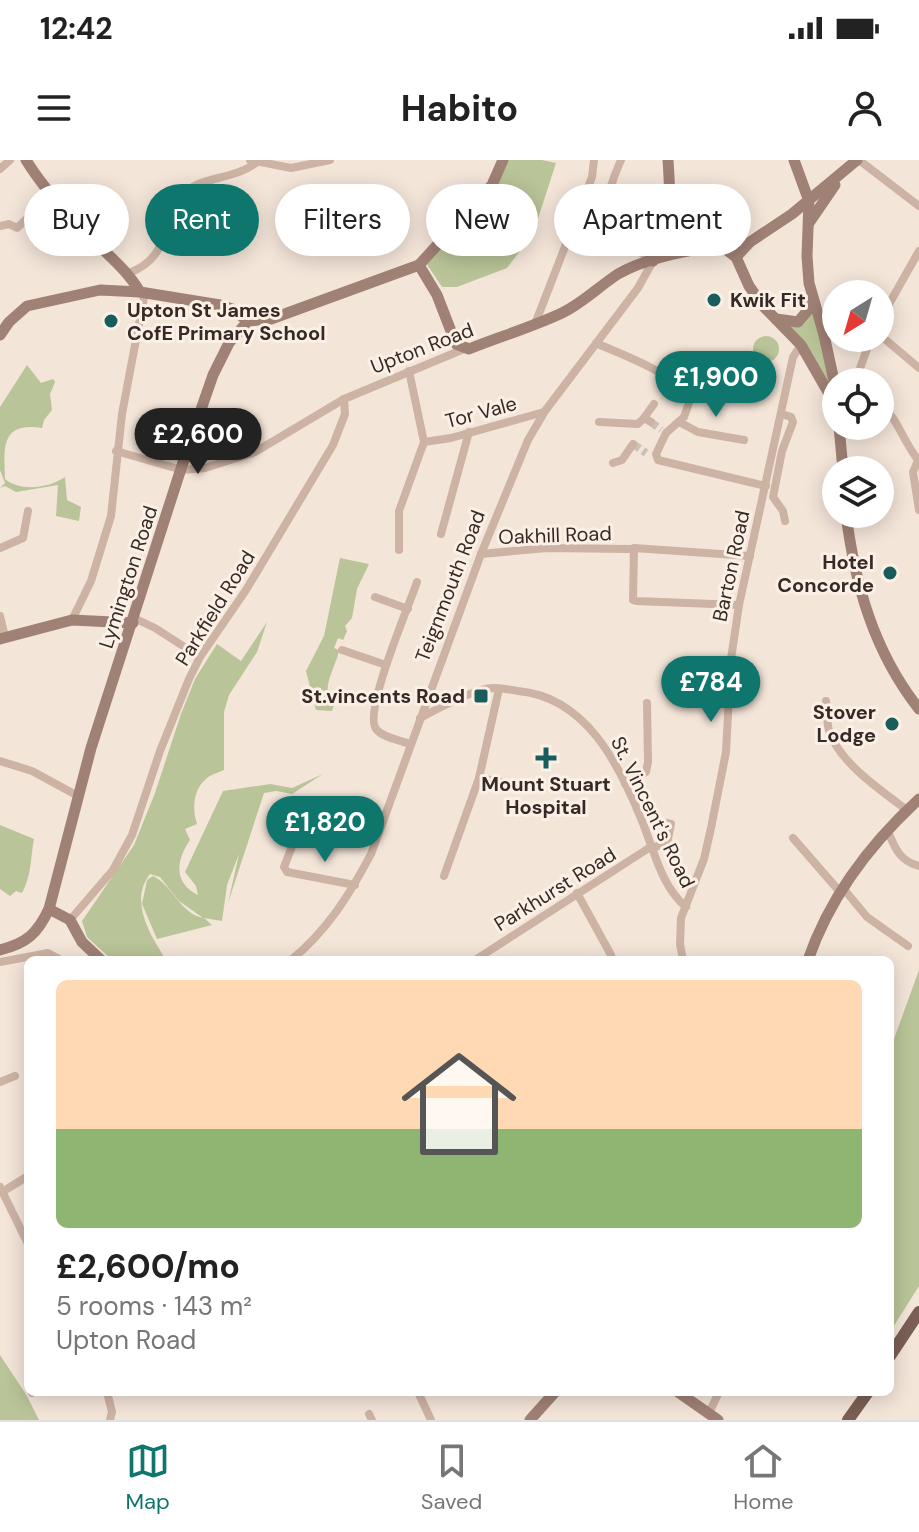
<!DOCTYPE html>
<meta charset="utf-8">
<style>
body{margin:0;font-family:"DM Sans",sans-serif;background:#f2f2f2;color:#222;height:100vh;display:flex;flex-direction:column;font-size:30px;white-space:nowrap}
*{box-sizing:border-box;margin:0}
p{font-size:26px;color:#767676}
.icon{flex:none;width:44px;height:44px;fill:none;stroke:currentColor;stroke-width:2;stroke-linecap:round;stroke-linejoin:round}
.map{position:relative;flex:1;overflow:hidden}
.sheet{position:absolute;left:24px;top:796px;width:870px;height:440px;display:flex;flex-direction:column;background:#fff;border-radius:12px;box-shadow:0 4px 20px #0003}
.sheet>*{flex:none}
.top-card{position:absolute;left:24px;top:24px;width:872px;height:72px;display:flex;gap:16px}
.needle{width:52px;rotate:217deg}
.fabs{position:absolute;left:822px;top:120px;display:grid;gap:16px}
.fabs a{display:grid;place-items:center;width:72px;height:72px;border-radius:50%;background:#fff;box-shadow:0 4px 20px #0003;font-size:40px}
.price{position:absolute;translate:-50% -68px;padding:0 18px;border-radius:28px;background:#0f766e;color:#fff;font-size:26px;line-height:52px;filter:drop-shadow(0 2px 4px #0008)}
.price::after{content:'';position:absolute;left:50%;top:48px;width:24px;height:18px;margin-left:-12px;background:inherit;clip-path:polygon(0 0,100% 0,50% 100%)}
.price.selected{background:#222;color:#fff}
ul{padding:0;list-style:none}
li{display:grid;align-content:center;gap:16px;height:424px;padding:0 32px}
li+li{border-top:2px solid #e0e0e0}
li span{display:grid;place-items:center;height:248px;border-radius:12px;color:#555}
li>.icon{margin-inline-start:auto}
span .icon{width:144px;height:144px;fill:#fffc;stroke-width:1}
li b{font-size:34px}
.chip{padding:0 28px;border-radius:36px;background:#fff;box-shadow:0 4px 20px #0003;font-size:28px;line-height:72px}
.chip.selected{background:#0f766e;color:#fff}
.status{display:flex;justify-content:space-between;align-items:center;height:56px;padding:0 40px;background:#fff;direction:ltr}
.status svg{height:22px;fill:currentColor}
header{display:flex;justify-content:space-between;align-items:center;height:104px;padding:0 32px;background:#fff;font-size:36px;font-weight:700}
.tabs{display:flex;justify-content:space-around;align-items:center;height:112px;border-top:2px solid #e0e0e0;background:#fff;font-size:22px;color:#767676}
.tabs a{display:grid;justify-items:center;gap:4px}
.tabs .selected{color:#0f766e}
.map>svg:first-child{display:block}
.green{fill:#b9c498}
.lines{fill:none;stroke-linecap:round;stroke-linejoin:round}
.street-tunnel{stroke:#cec0b5;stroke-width:8;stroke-dasharray:8 4;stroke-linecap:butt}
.street{stroke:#cdb3a4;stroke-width:8}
.secondary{stroke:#a08175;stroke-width:11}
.primary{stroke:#7b5f56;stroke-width:12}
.poi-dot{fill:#185c5b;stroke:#fbf0e6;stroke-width:3}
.labels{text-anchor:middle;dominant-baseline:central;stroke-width:6;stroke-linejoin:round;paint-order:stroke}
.poi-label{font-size:20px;font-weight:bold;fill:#372a26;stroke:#fbf0e6;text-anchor:end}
.street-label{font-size:20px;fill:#372a26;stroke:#fbf0e6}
</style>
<div class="status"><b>12:42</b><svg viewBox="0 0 49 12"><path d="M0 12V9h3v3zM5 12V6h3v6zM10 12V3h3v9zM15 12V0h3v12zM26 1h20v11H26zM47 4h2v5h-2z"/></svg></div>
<header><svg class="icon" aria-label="menu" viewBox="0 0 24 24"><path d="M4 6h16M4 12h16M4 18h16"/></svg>Habito<svg class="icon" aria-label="person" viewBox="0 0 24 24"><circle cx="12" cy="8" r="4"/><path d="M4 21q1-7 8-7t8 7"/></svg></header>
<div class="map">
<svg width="919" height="1260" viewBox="0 0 919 1260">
<rect width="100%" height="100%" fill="#f4e5d9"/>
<!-- green -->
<g class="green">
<path d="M 508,0 L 542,0 L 556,3 L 533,74 L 507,108 L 457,127 L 442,127 L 426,103 C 458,72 494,43 508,0 Z"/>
<path d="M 812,138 L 836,246 L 786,162 L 798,162 Z"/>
<circle cx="766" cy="189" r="13"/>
<path d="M 27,205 L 41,223 L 53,219 L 55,222 L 50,234 L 52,250 L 44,260 L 42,268 C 0,261 4,289 5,319 C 20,332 49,328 65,317 L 67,340 L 81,347 L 79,361 L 56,356 L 58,325 L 16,332 L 5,326 L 0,328 L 5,323 L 0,310 L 0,247 Z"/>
<path d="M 340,398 L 369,404 L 357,429 L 352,458 L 345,466 L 347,471 L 343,480 L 338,478 L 334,488 L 339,490 C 337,503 326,520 328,532 L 337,536 L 332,551 L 316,550 L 306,511 L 324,476 Z"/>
<path d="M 267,462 L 257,492 L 229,535 L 224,552 L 224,610 C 220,612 211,614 206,619 C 193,629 192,650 197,664 L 185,669 L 190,680 C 176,701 173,722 198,735 L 196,726 L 185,712 L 223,631 L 270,624 L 292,628 L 323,614 L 292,634 L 276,631 L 264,633 L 228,743 L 239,694 L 227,725 L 222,761 L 204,758 L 212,765 L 157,779 L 142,744 L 147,720 L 153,716 C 173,725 179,753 203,758 L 179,741 L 160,717 L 150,714 C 130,740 148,771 163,795 L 162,800 L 112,800 L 87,777 L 82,761 L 134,685 L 155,633 L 181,554 L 195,519 L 217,484 L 241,501 Z"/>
<path d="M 0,665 L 34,679 C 30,700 32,714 22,733 L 16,731 L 10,736 L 0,729 Z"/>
<path d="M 919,810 L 919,1126 L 890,1172 L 890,890 Z"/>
<path d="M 0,1195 L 27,1236 L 39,1260 L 0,1260 Z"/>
</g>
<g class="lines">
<!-- street-tunnel -->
<g class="street-tunnel">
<path d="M 651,262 L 661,270"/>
<path d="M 633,284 L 646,293"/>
</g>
<!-- street -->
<g class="street">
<path d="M 250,0 L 291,8 L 330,0"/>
<path d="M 859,0 L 919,46"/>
<path d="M 0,9 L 10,0"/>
<path d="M 175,52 L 245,66"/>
<path d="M 0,66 L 9,64 L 17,68 L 52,35"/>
<path d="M 129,113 C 172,97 161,59 189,30 C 202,17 237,19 257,2"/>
<path d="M 880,160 L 919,91"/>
<path d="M 535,164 L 592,17 L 594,0"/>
<path d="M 824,175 L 836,162"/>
<path d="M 880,175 L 919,208"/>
<path d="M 596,183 C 627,197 671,211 690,240 L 684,257 L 666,273 L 656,294 L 658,300 L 766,326"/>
<path d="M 409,211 L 424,282"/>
<path d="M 855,222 L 871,178"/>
<path d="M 880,243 C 899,260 903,282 919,301"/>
<path d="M 782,254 L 791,257 L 793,262 L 782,291 L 773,337 L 783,351 L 785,361"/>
<path d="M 644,258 L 654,244"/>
<path d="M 599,262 L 638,264 L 644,258 L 651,262"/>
<path d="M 679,262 L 698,272 L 744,280"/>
<path d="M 116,291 L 182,310 L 205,308 L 255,292 L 344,239 L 464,189"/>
<path d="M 919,298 L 913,312 L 919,350"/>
<path d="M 613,303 L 622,300 L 633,284"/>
<path d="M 441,374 L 469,272"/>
<path d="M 0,388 L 23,378 L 28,351"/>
<path d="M 399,390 L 399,351 L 424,282 L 451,278 L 544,252"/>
<path d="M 481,394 L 547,388 L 630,389"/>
<path d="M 375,437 L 408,449"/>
<path d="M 739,445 L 636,441 L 633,440 L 634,388 L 750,396"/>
<path d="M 0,456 L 5,477"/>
<path d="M 134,458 L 155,468 L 200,497"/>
<path d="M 72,460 L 91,421 L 111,356 L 122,254 L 145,132"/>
<path d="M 342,490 L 386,505"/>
<path d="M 826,541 C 827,551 826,564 830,573 C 840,603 883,632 907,650"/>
<path d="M 420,558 C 439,548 461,536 481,530 C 493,526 507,529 518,531 C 586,537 619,604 642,661 C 654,690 661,726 686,747"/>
<path d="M 410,584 C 400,580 383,578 376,569 C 363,552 409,446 417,422"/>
<path d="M 0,601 L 32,611 L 78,636"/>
<path d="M 479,618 L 502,622"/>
<path d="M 625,624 L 646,612 L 648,602 L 647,543"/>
<path d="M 888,671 C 895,689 900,701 919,706"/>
<path d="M 793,678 L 840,732"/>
<path d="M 293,684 L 284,707 L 287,712 L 355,725"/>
<path d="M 653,689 L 668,679 L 671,664 L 653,660"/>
<path d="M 444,716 L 479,618 L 499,529"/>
<path d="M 843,728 L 867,757 L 908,786"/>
<path d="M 577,733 L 611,795"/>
<path d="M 70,760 L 113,710 L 132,675 L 160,591 L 189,519 L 200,497 L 246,430 L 333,285 L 345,254 L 344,239"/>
<path d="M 291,800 C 327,771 350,734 371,694 L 481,394 L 528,280 L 545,251 L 638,128 L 653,101 C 640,88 629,92 620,84 C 595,62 610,25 621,0"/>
<path d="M 475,800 L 652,686"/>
<path d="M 683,800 L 680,784 L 681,758 L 704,699 L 711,668 L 726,592 L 731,499 L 739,445 L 793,197 L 801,185"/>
<path d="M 0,802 L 48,793 L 61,800"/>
<path d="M 0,922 L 15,916"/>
<path d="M 0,1027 L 28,1084"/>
<path d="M 2,1032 L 28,1016"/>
<path d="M 107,1232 L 112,1252 L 110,1260"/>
<path d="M 418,1232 L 431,1260"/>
<path d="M 32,1233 L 34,1232"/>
<path d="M 709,1253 L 719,1232"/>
<path d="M 369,1254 L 372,1260"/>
</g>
<!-- secondary -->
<g class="secondary">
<path d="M 26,0 C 43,28 67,54 90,77 C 108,95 127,110 140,132 L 220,145 L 232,149 L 248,161"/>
<path d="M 794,0 L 809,41 L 807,96 L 809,123 L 824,175 L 836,230"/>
<path d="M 809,63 L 835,25"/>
<path d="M 736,97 L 750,82 L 792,54 L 857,0"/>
<path d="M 653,101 C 672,63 671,42 668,0"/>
<path d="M 419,105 L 437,135 L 456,184 L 469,189 C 499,177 532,167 562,153 C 583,143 598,127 618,114 C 648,97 687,91 720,85 L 736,97 L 749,126 L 764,147 L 801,185 L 836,246"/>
<path d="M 776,159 L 798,162 L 808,150 L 812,139"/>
<path d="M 248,161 L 271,159 L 419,105 L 492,25 L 503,0"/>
<path d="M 0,175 L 9,162 L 27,146 L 100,130 L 140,132"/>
<path d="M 839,266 L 843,310"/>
<path d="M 846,354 C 855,425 874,492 919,549"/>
<path d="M 0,479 L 72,460 L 133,463"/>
<path d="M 49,749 L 70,760 L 82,782 L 101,800"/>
<path d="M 0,790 C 27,783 37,774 49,749 L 91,588 L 187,290 L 213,215 L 229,183 L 248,161"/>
<path d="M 808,800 C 830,736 870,684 919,639"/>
<path d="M 678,1232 L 718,1260"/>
<path d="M 530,1260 L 555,1232"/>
</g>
<!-- primary -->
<g class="primary">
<path d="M 890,1196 L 919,1152"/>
<path d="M 848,1260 L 868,1232"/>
</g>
</g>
<!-- markers -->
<g class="poi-dot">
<circle cx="714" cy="140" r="8"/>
<circle cx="111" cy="161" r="8"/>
<circle cx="890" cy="413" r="8"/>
<rect x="473" y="528" width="16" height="16" rx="4"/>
<circle cx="892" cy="564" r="8"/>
<path d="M542 586h8v8h8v8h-8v8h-8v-8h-8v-8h8z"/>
</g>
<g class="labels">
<!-- poi labels -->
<g class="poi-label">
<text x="730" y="140" text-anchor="start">Kwik Fit</text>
<text x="127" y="150" text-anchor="start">Upton St James<tspan x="127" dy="23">CofE Primary School</tspan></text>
<text x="874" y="402">Hotel<tspan x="874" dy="23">Concorde</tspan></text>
<text x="465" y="536">St.vincents Road</text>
<text x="876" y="552">Stover<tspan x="876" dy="23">Lodge</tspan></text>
<text x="546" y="624" text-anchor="middle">Mount Stuart<tspan x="546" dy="23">Hospital</tspan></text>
</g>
<!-- street labels -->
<g class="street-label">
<text transform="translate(422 188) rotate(-21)">Upton Road</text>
<text transform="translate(481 252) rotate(-15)">Tor Vale</text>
<text transform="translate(555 375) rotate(-2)">Oakhill Road</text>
<text transform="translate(731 406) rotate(-78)">Barton Road</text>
<text transform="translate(128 417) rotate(-72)">Lymington Road</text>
<text transform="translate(450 426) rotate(-69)">Teignmouth Road</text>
<text transform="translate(215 448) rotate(-58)">Parkfield Road</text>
<text transform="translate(653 652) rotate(64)">St. Vincent's Road</text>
<text transform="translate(555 729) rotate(-32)">Parkhurst Road</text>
</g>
</g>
</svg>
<div class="fabs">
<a><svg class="needle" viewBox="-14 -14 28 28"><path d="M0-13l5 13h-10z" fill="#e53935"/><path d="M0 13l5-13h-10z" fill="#767676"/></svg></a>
<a><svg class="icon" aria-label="locate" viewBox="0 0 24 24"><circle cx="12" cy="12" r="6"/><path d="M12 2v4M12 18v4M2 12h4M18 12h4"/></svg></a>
<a><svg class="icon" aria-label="layers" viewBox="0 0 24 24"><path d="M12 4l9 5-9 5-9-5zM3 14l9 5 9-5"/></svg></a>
</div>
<b class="price" style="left:716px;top:259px">£1,900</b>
<b class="price selected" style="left:198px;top:316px">£2,600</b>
<b class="price" style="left:711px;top:564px">£784</b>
<b class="price" style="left:325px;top:704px">£1,820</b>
<div class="top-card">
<a class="chip">Buy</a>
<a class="chip selected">Rent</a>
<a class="chip">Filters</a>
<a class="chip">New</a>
<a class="chip">Apartment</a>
</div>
<section class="sheet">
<ul>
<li><span style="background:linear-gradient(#ffd9b3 60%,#8fb573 0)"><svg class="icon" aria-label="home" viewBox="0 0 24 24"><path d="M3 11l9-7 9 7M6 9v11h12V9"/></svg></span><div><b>£2,600/mo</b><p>5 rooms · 143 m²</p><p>Upton Road</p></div></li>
</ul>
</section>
</div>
<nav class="tabs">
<a class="selected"><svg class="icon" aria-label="map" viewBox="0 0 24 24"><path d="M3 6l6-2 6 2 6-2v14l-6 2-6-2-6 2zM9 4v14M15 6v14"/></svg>Map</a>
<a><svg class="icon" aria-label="saved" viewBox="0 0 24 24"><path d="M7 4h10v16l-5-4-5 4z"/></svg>Saved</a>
<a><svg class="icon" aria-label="home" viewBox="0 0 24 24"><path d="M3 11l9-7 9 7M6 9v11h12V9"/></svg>Home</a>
</nav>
